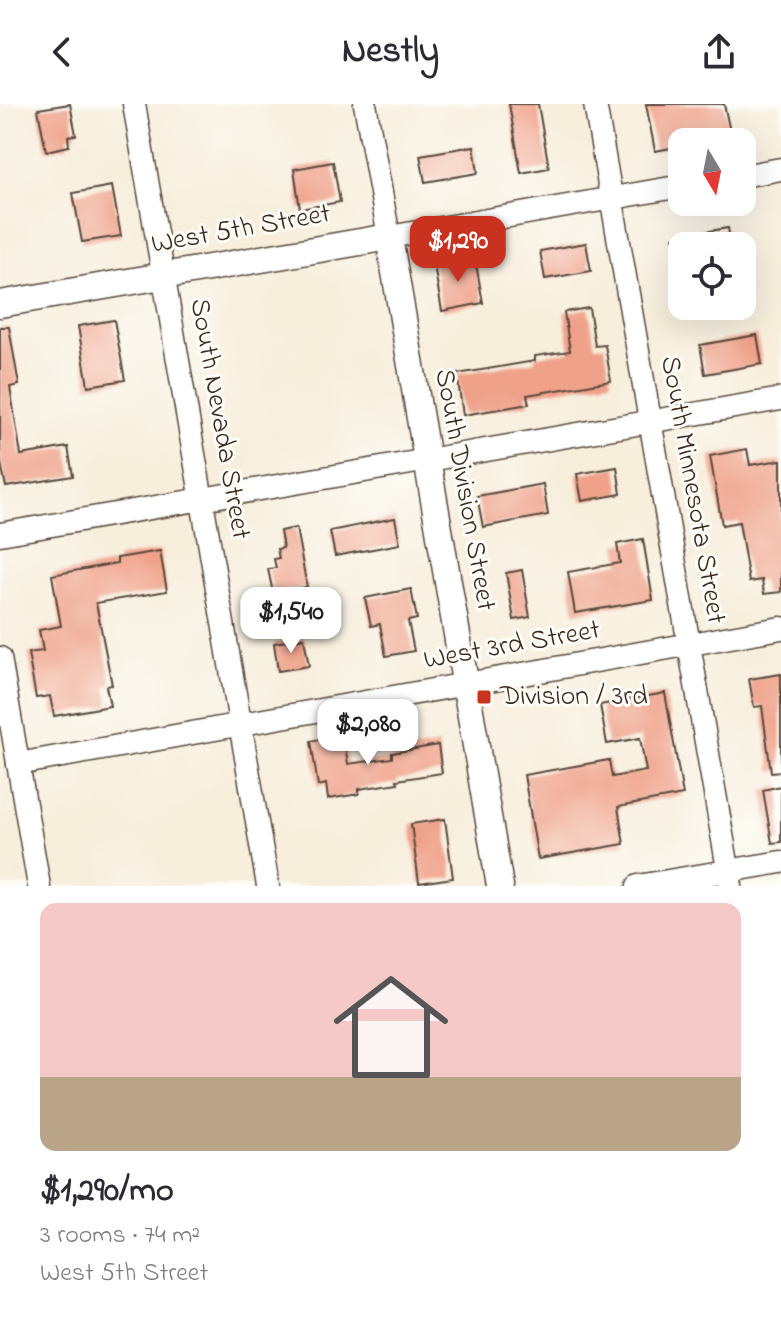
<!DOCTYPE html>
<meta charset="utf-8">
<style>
body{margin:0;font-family:"Indie Flower",sans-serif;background:#f7f7f7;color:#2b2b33;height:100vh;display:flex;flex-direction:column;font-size:30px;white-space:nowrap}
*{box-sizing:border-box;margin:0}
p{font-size:26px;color:#7c7c81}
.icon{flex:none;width:44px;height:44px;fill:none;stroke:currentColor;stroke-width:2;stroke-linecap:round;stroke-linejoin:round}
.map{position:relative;height:782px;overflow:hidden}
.panel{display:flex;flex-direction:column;background:#fff;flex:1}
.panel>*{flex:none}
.needle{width:52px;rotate:170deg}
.buttons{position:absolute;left:668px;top:24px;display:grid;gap:16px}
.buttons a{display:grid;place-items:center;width:88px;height:88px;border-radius:16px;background:#fff;box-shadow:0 8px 32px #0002;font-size:40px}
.price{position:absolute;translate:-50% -68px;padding:0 18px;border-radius:16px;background:#fff;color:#222;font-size:26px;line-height:52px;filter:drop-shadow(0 2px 4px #0008)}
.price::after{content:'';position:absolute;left:50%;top:48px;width:24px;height:18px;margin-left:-12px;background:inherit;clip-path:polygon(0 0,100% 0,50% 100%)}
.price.selected{background:#c8321e;color:#fff}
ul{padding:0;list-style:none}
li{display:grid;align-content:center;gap:16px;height:424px;padding:0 40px}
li+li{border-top:2px solid #e1e1e2}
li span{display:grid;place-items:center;height:248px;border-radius:16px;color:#555}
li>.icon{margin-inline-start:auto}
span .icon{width:144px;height:144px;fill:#fffc;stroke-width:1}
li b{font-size:34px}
header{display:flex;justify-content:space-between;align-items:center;height:104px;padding:0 40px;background:#fff;font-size:36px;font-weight:700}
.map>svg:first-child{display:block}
.building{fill:#efa189}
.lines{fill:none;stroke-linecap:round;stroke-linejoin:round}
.minor-casing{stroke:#57473a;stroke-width:25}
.tertiary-casing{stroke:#57473a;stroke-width:29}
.minor{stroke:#fff;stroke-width:22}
.tertiary{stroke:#fff;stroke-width:26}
.poi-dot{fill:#c8321e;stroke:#fdfcf7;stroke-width:3}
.labels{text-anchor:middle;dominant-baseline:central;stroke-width:6;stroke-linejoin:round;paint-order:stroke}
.street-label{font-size:28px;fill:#3b2a1e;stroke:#fdfcf7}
.poi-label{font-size:28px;fill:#3b2a1e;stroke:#fdfcf7;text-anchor:start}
</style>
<header><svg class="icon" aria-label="back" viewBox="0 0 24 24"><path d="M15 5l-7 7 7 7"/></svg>Nestly<svg class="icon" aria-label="share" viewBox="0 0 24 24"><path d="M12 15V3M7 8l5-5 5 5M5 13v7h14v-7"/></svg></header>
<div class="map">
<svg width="781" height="782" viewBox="0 0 781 782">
<rect width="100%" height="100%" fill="#fdfcf7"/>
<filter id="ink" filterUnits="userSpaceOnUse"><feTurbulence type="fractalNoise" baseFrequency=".0125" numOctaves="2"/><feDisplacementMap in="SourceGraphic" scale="16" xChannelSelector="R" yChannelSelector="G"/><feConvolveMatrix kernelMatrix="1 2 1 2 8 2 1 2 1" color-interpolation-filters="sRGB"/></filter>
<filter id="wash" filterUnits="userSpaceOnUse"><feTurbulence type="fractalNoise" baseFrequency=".006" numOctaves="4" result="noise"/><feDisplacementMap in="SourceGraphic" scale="32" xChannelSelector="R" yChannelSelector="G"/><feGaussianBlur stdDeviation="1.8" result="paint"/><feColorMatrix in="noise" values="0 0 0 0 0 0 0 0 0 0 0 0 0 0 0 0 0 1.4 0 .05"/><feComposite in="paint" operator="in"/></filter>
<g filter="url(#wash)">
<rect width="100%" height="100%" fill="#f7eedc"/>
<g id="blocks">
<!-- building -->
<g class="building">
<path d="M 70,0 L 76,31 L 68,32 L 69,42 L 46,47 L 38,5 Z"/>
<path d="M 509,0 L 538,0 L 549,64 L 521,69 Z"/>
<path d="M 646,0 L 724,0 L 731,32 L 702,38 L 682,38 L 682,42 L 655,47 Z"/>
<path d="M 474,42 L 478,69 L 425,78 L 420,51 Z"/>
<path d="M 333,58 L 340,98 L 300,105 L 294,65 Z"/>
<path d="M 112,82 L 121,132 L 82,138 L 73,89 Z"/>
<path d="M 728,124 L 731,142 L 675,142 L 674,133 Z"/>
<path d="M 586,139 L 591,167 L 545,175 L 540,147 Z"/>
<path d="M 475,154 L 483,199 L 442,207 L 434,161 Z"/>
<path d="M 589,204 L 595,242 L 605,241 L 611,277 L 527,291 L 529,300 L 463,311 L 457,270 L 535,257 L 535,252 L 570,247 L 564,208 Z"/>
<path d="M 114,216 L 125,276 L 88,282 L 78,222 Z"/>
<path d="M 0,223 L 9,223 L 19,281 L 10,283 L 21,351 L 68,343 L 73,372 L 6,383 L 0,355 Z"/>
<path d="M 757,231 L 762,260 L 705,270 L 700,241 Z"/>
<path d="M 747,345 L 750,361 L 781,356 L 781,488 L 764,490 L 762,476 L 749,478 L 739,418 L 722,421 L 710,352 Z"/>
<path d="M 617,363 L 621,390 L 582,397 L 577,370 Z"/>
<path d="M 543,380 L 548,411 L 483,423 L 477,392 Z"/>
<path d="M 395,414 L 400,440 L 335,452 L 330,427 Z"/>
<path d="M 296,424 L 307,483 L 273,489 L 268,465 L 276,464 L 274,455 L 279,454 L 277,445 L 283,444 L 280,427 Z"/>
<path d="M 643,435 L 653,496 L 575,509 L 568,468 L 620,459 L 617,440 Z"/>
<path d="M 160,447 L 167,487 L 96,499 L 112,581 L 106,582 L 110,602 L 54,612 L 50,592 L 36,594 L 28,549 L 43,547 L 39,526 L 61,522 L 52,471 L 117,459 L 117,454 Z"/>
<path d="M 522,466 L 530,513 L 514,516 L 506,469 Z"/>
<path d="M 411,485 L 417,515 L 408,517 L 414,547 L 386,552 L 380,520 L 371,522 L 365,494 Z"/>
<path d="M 304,534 L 309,562 L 278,567 L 274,539 Z"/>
<path d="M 781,570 L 781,667 L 771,668 L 762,602 L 754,603 L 749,575 Z"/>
<path d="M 665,589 L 683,691 L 618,703 L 624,740 L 538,755 L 524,671 L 609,656 L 612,673 L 646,667 L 640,634 L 607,640 L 600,601 Z"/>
<path d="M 343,631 L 348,660 L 392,654 L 392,649 L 438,641 L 442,669 L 397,676 L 398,679 L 359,685 L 359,690 L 328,695 L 326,680 L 318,682 L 311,637 Z"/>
<path d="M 781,682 L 781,738 L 772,739 L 763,686 Z"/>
<path d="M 445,715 L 453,774 L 419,779 L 411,720 Z"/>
</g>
</g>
</g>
<g filter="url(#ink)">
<use href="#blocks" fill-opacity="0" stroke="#57473a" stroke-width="2"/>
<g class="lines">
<defs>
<g id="minor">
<path d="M 134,0 L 268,782"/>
<path d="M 365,0 L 389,133 L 682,82"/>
<path d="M 595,0 L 731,782"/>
<path d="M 742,72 L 781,65"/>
<path d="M 0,430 L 781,295"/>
<path d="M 0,554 L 39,782"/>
<path d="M 18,660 L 781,524"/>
<path d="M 638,782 L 781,758"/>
</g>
<path id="tertiary" d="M 0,200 L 389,133 L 500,782"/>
</defs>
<!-- minor casing -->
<use href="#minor" class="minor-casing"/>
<!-- tertiary casing -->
<use href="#tertiary" class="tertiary-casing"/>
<!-- minor -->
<use href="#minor" class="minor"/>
<!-- tertiary -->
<use href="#tertiary" class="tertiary"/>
</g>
</g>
<!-- markers -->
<rect class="poi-dot" x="476" y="585" width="16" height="16" rx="4"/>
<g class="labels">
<!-- street labels -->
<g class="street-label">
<text transform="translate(241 126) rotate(-10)">West 5th Street</text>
<text transform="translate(219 315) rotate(80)">South Nevada Street</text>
<text transform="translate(464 386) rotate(80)">South Division Street</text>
<text transform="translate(692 386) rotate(80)">South Minnesota Street</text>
<text transform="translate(512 542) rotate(-10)">West 3rd Street</text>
</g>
<!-- poi labels -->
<g class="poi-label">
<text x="500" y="593">Division / 3rd</text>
</g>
</g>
</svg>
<div class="buttons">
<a><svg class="needle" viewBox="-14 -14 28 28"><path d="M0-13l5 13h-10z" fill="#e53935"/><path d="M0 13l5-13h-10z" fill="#7c7c81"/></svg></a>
<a><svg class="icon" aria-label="locate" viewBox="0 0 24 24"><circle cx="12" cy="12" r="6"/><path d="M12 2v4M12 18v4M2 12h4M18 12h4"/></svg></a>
</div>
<b class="price selected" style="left:458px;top:180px">$1,290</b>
<b class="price" style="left:291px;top:551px">$1,540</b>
<b class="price" style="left:368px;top:663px">$2,080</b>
</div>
<section class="panel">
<ul>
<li><span style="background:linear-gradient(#f6c9c9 70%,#b9a48a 0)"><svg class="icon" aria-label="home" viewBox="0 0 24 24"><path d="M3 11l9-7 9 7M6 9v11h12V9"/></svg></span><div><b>$1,290/mo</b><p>3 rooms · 74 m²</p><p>West 5th Street</p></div></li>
</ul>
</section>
